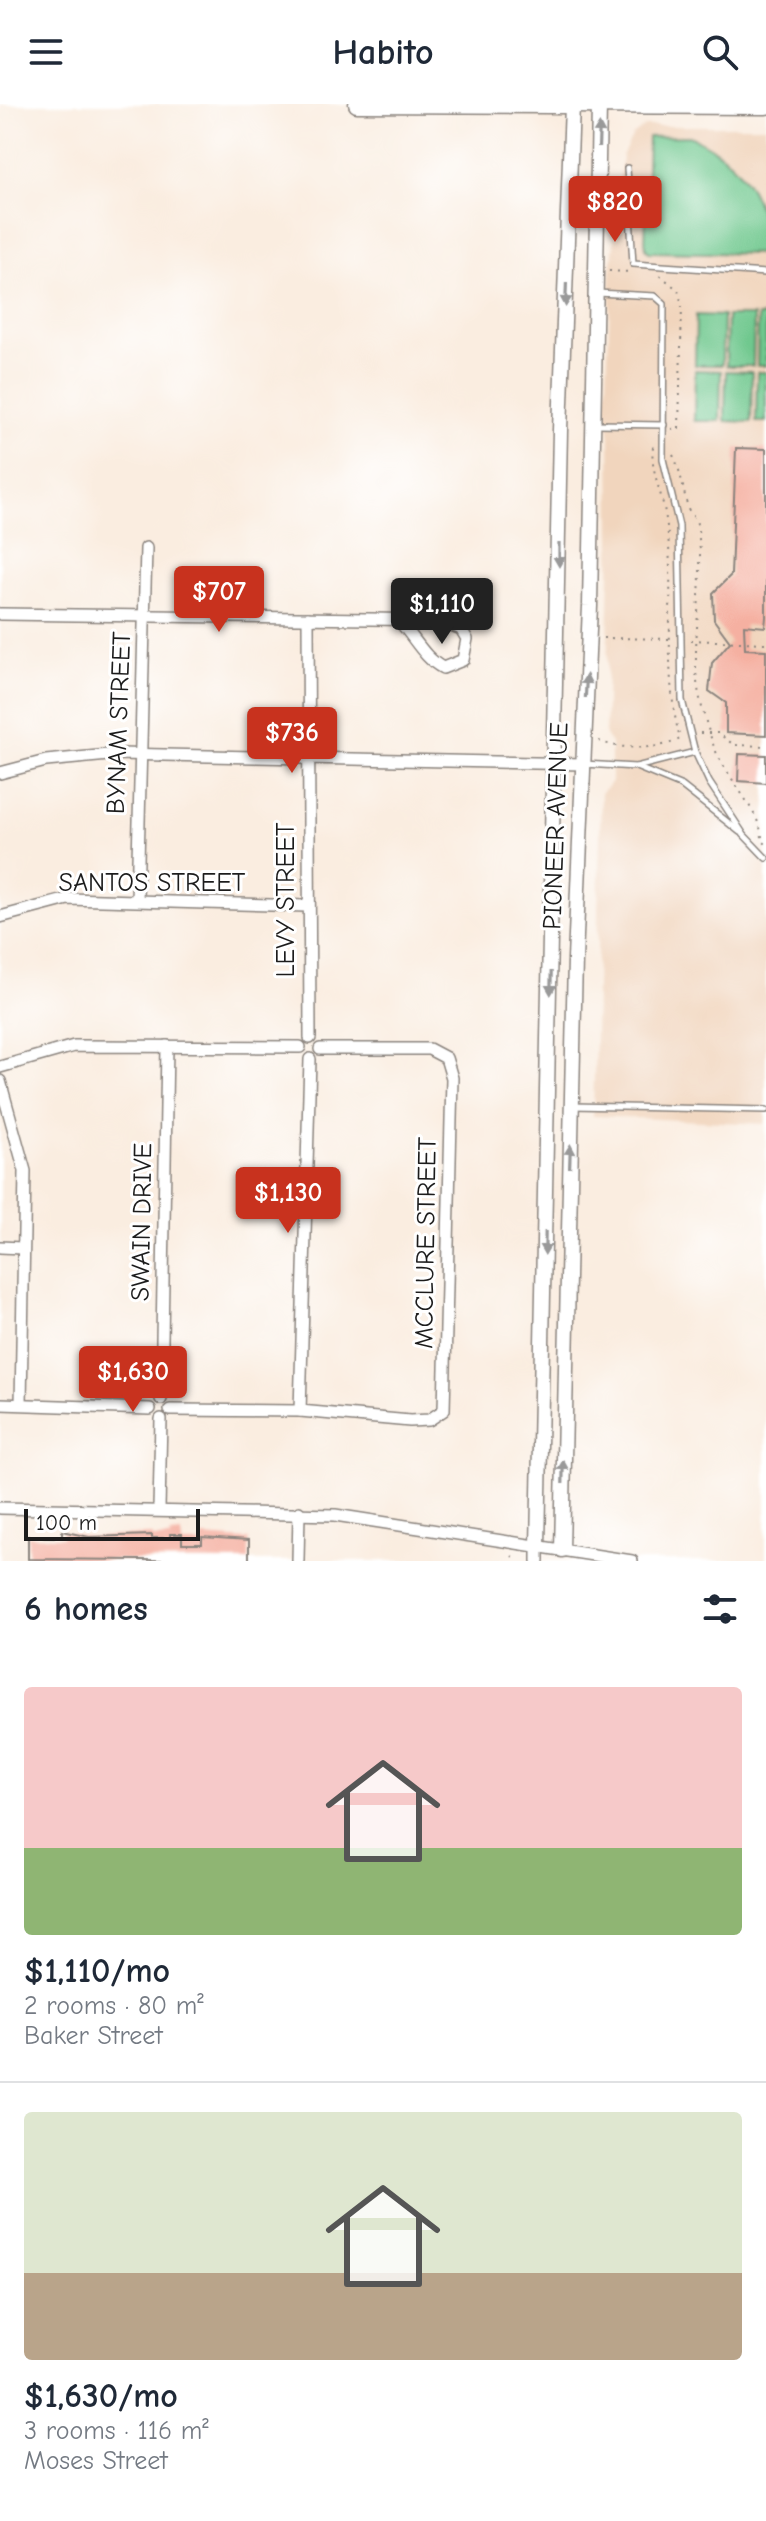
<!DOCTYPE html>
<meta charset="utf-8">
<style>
body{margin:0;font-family:"Comic Neue",sans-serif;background:#f2f2f3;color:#1f2937;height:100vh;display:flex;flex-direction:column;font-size:30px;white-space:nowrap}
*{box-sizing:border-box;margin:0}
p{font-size:26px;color:#747a83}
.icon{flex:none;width:44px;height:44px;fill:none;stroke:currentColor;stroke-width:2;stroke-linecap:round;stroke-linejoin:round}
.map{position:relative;height:1457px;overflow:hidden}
.side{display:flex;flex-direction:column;background:#fff;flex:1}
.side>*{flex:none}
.scale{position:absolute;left:24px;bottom:20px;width:176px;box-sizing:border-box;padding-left:8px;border:4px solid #1c1c1c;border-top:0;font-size:22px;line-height:28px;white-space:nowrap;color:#1c1c1c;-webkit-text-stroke:6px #fff;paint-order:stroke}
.price{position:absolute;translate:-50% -68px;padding:0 18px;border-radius:8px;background:#c8321e;color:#fff;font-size:26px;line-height:52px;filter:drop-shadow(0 2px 4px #0008)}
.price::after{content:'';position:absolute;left:50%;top:48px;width:24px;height:18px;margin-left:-12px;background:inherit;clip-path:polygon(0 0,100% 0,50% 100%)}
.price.on{background:#222;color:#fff}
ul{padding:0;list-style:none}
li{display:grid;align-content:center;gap:16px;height:424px;padding:0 24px}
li+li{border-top:2px solid #e0e1e3}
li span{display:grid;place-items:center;height:248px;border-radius:8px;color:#555}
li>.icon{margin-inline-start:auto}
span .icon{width:144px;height:144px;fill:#fffc;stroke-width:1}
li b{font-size:34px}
h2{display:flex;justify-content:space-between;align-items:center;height:96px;padding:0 24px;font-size:34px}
header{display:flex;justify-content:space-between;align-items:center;height:104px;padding:0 24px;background:#fff;font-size:36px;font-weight:800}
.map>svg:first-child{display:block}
.built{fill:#f1d5bd}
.green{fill:#6fc88e;stroke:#467255;stroke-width:2}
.building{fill:#f5b0a1}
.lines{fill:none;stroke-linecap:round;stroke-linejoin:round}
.service-casing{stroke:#8b847e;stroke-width:8}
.minor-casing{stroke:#8b847e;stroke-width:14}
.tertiary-casing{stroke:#8b847e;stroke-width:17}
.secondary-casing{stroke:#8b847e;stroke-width:19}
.path{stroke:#8b847e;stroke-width:2;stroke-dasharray:2 6;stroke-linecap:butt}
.service{stroke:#fff;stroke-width:5}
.minor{stroke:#fff;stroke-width:11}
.tertiary{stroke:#fff;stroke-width:14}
.secondary{stroke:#fff;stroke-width:16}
.oneway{fill:#999}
.labels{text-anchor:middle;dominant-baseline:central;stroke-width:6;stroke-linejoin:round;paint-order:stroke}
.street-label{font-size:26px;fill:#1c1c1c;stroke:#fff}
</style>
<header><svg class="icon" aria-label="menu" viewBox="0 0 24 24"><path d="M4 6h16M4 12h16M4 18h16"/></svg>Habito<svg class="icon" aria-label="search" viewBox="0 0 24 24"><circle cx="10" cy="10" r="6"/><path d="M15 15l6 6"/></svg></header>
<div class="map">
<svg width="766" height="1457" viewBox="0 0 766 1457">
<rect width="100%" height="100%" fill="#fff"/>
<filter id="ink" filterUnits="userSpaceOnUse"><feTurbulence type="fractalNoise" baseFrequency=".0125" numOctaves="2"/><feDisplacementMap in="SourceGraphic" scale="16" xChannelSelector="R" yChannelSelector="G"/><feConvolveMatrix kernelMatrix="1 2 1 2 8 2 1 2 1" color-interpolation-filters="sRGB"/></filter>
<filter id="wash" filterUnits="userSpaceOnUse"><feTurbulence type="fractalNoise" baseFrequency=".006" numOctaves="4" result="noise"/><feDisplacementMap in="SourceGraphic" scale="32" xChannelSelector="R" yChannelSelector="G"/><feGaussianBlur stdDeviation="1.8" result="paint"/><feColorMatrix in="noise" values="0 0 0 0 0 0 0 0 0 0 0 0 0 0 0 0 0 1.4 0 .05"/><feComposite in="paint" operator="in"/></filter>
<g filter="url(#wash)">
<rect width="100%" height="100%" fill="#faede0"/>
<!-- built -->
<path class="built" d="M 645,22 L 766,22 L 766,1020 L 593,1012 L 601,689 L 611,679 L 611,639 L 605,632 L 611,436 L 610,333 L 606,306 L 611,170 L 622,52 L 633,31 Z"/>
<!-- green -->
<g class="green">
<path d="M 689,32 C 740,54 766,93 765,150 L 649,148 L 645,144 L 648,33 Z"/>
<path d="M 696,211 L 723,212 L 722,261 L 695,261 Z"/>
<path d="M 727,212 L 754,212 L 753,262 L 726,262 Z"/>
<path d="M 758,212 L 766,212 L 766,262 L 757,262 Z"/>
<path d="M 695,266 L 721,267 L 720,317 L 694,317 Z"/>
<path d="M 726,267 L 752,268 L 751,318 L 725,317 Z"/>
<path d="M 757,268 L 766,268 L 766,318 L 756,318 Z"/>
</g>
<g id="blocks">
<!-- building -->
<g class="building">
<path d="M 736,344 L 766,345 L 766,513 L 765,523 L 744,521 L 745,545 L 766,546 L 766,631 L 726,629 L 726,599 L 709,587 L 712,559 L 730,538 L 714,516 L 713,489 L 731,471 Z"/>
<path d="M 739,650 L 766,651 L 766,679 L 738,677 Z"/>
<path d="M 62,1427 L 89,1433 L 152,1431 L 152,1434 L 170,1434 L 170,1430 L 182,1430 L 182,1440 L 202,1440 L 202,1433 L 249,1436 L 249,1457 L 28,1455 L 28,1432 L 62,1433 Z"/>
</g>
</g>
</g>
<g filter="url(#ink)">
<use href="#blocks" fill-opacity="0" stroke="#8b847e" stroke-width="2"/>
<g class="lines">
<defs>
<g id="service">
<path d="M 627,64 L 633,160 L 766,169"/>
<path d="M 597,189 L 655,192 L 664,200 L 663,355 L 679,422 L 682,596 L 695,648 L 709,678 L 744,731 L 766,754"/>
<path d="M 597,320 L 664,321"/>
<path d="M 584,660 L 636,663 L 695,648"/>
<path d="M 636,663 L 682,682 L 740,728"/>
<path d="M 573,1002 L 766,1006"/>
</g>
<g id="minor">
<path d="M 0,510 L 439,516 L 461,525 L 467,535 L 463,556 L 443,564 C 423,554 413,530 397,515"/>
<path d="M 308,514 L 310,934"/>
<path d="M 0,669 L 46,657 L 119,650 L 583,660"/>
<path d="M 137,796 L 146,444"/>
<path d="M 0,813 L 68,795 L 306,802"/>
<path d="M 0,963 L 74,942 L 300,943"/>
<path d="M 0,977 L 25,1067 L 21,1300"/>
<path d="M 0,1143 L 22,1144"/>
<path d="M 161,1295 L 167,942"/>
<path d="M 0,1300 L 150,1305"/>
<path d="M 170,1306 L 300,1307 L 410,1317 L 429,1316 L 444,1306 L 452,974 L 446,954 L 429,945 L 320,945"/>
<path d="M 300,1307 L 310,955"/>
<path d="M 0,1404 L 335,1411 L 632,1457"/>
<path d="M 159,1405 L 161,1315"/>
<path d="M 298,1457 L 299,1408"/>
<path d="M 538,1457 L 538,1443"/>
</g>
<g id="tertiary">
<path d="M 538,1443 L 560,326 L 572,1"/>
<path d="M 562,1446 L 575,855 L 590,502 L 599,1"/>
</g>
<path id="secondary" d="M 357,0 L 766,2"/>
</defs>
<!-- service casing -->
<use href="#service" class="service-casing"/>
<!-- minor casing -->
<use href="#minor" class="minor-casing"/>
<!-- tertiary casing -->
<use href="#tertiary" class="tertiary-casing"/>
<!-- secondary casing -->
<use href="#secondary" class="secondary-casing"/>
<!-- path -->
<g class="path">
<path d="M 609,167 L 630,168"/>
<path d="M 660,171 L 678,186 L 682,201 L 679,324 L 672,325"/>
<path d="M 673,351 C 682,369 683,387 688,404 C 690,411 696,413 697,420 C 705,466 695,515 696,562 C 696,587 705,616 713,640 C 723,670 763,710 762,736 L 766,740"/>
<path d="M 603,534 L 673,535"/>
<path d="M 691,536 L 766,539"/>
<path d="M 700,629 L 718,629 L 734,641 L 766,642"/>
<path d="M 599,637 C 620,646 660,646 680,635 C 660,560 678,485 665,409 C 661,386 648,360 654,338"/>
<path d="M 512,1452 L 517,1457"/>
</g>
<!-- service -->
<use href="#service" class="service"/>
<!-- minor -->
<use href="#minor" class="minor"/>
<!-- tertiary -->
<use href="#tertiary" class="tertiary"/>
<!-- secondary -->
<use href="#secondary" class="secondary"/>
</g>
<!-- one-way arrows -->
<defs><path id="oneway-solid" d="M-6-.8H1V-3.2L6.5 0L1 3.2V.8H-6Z" transform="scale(2)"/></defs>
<g class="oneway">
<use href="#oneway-solid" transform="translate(599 31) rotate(-88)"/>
<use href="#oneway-solid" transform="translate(566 191) rotate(92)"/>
<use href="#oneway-solid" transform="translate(559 451) rotate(90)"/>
<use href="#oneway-solid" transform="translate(586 582) rotate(-87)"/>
<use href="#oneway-solid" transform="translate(551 879) rotate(91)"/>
<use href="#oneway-solid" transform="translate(570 1052) rotate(-88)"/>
<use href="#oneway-solid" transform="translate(545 1139) rotate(91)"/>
<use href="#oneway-solid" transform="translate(563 1368) rotate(-89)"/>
</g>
</g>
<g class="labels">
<!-- street labels -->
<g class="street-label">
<text transform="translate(119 619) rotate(-88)">BYNAM STREET</text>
<text transform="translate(556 722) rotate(-88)">PIONEER AVENUE</text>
<text x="152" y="779">SANTOS STREET</text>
<text transform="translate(286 796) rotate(-90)">LEVY STREET</text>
<text transform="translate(142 1118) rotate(-89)">SWAIN DRIVE</text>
<text transform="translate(426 1139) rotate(-89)">MCCLURE STREET</text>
</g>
</g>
</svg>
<div class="scale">100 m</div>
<b class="price" style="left:615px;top:140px">$820</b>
<b class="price" style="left:219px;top:530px">$707</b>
<b class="price on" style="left:442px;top:542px">$1,110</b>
<b class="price" style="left:292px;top:671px">$736</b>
<b class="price" style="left:288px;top:1131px">$1,130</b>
<b class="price" style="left:133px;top:1310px">$1,630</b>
</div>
<section class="side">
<h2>6 homes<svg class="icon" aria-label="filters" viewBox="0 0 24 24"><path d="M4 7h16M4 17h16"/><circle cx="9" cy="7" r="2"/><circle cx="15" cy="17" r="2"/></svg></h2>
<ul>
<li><span style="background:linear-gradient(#f6c9c9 65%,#8fb573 0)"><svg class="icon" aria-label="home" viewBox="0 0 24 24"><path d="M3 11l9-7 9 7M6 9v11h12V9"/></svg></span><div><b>$1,110/mo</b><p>2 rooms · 80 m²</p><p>Baker Street</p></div></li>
<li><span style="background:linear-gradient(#dfe7d0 65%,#b9a48a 0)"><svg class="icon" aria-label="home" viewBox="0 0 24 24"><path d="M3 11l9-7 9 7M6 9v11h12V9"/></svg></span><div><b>$1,630/mo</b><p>3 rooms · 116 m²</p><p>Moses Street</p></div></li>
</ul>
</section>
